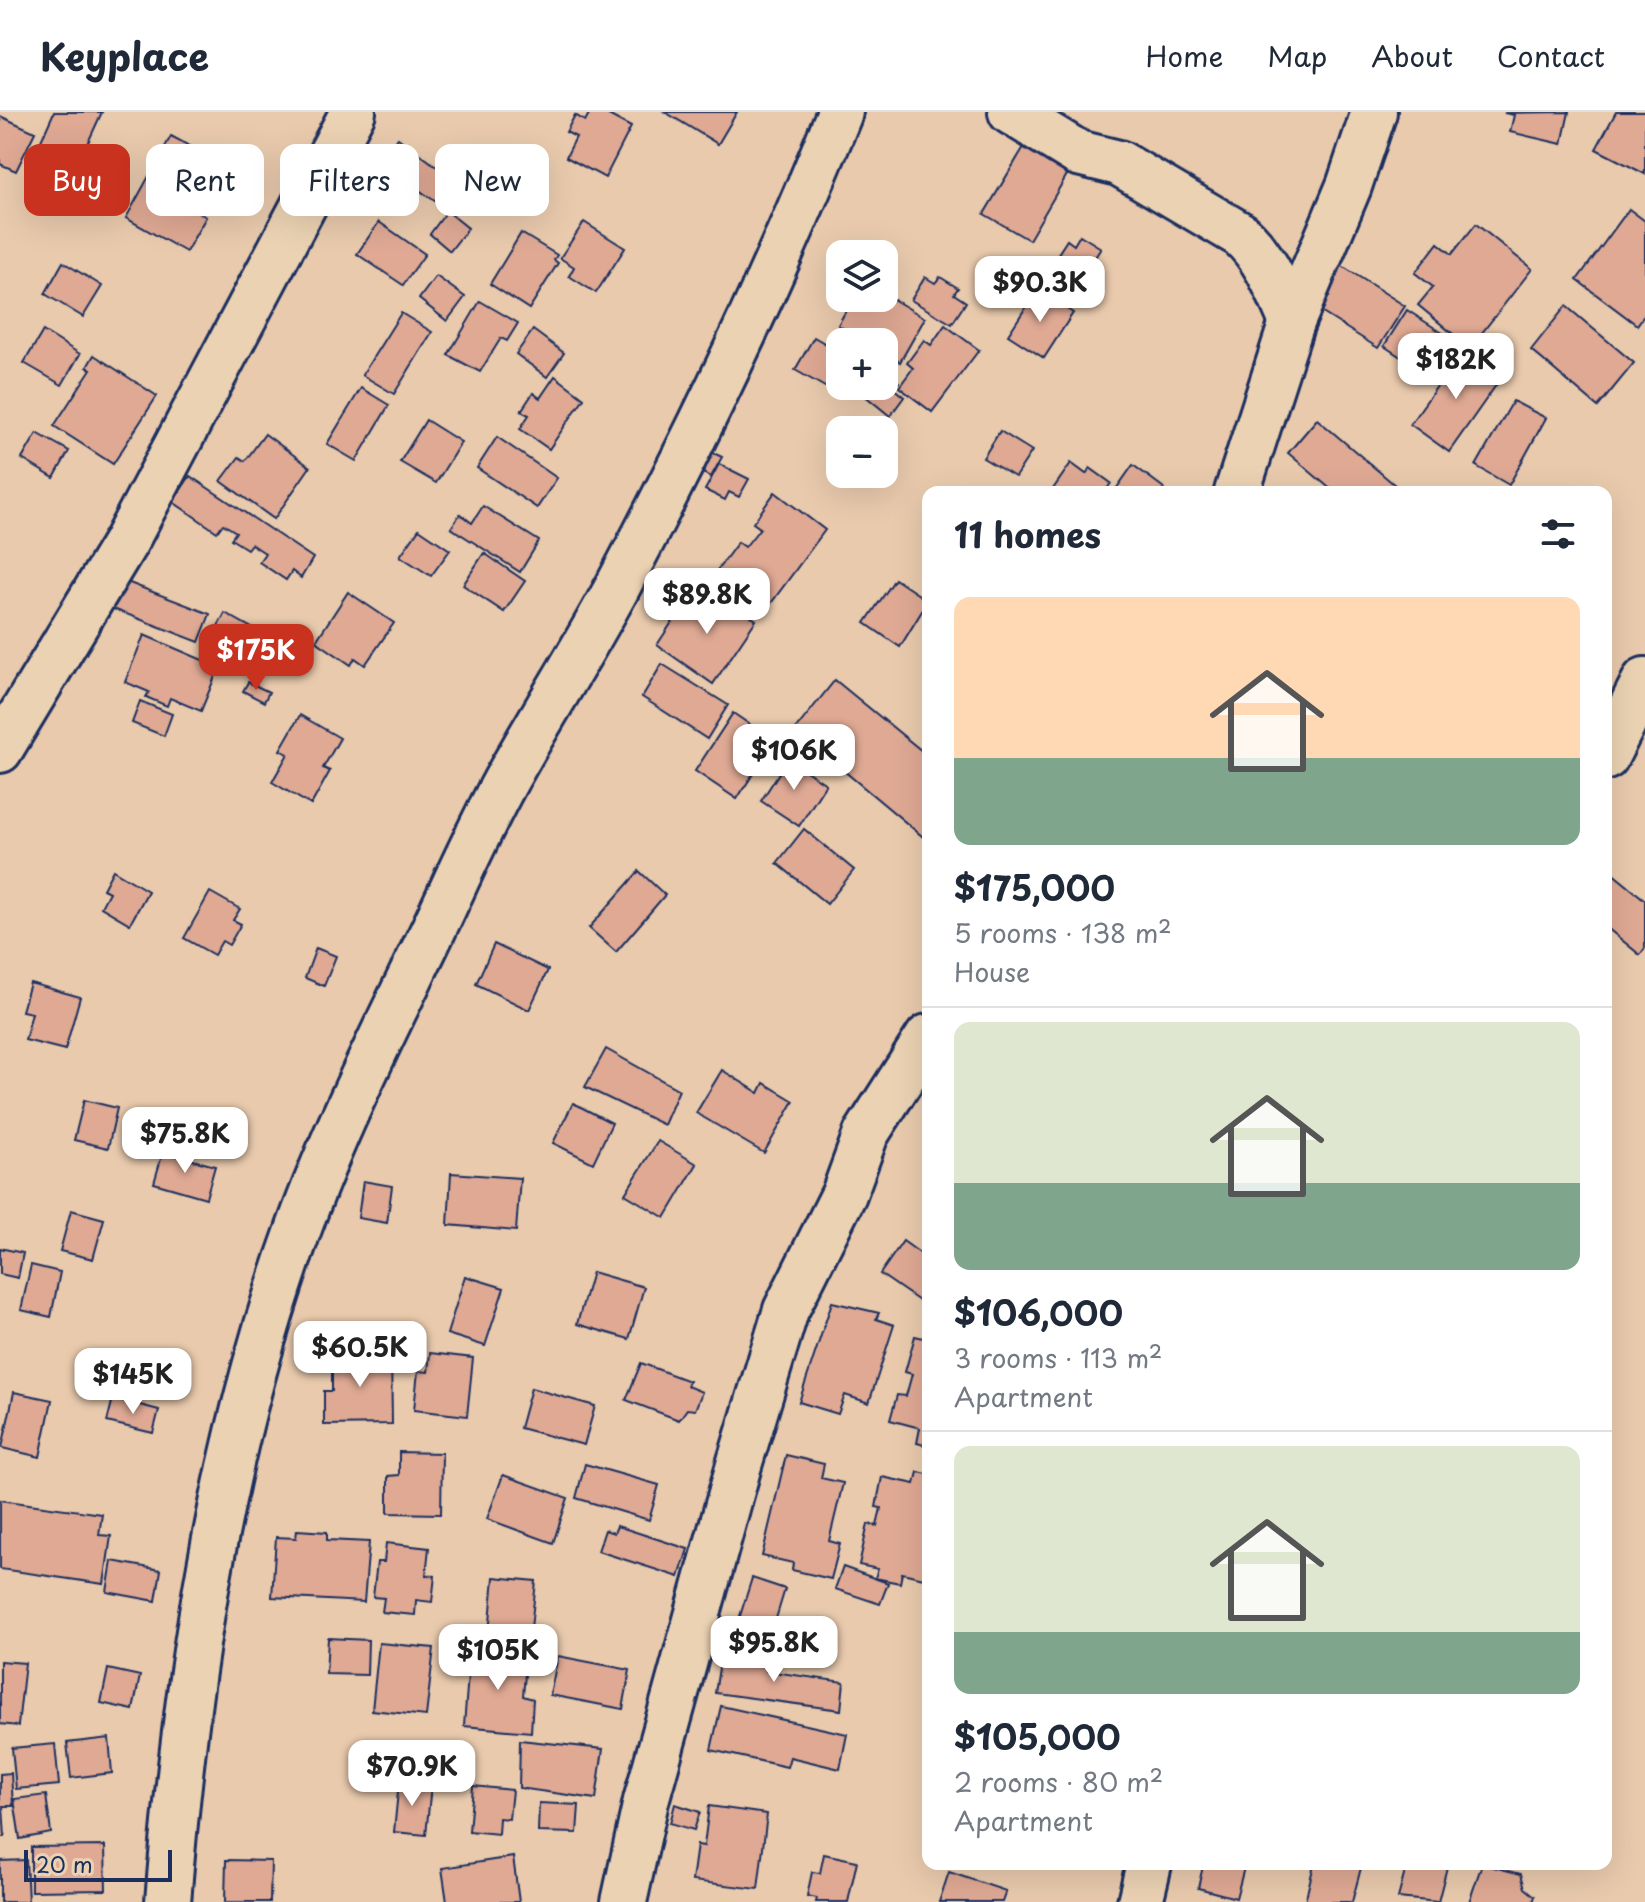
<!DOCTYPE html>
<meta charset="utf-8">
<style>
body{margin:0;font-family:"Playpen Sans",sans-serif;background:#f6f6f7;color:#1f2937;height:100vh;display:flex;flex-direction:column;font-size:30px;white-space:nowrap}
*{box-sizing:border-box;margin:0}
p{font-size:26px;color:#747a83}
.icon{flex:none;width:44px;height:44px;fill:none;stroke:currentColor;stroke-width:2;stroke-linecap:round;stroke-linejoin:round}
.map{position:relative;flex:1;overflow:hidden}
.details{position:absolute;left:922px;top:374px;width:690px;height:1384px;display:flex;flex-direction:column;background:#fff;border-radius:16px;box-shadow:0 8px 32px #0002}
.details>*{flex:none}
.banner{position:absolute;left:24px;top:32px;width:760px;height:72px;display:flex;gap:16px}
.controls{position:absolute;left:826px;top:128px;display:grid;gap:16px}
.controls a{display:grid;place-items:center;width:72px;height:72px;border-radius:16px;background:#fff;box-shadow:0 8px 32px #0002;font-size:40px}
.scale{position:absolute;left:24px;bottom:20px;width:148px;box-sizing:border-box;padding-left:8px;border:4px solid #1b2f5e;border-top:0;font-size:22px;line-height:28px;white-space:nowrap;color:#1b2f5e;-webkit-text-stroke:6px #ebd2b3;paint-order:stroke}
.price{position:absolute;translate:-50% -68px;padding:0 18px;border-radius:16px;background:#fff;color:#222;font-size:26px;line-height:52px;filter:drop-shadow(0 2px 4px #0008)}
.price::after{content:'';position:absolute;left:50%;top:48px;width:24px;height:18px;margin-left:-12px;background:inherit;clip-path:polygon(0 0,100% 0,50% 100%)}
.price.current{background:#c8321e;color:#fff}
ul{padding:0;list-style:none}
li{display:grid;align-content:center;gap:16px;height:424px;padding:0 32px}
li+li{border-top:2px solid #e0e1e3}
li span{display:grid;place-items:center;height:248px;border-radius:16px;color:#555}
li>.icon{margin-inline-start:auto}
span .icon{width:144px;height:144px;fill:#fffc;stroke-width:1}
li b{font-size:34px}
h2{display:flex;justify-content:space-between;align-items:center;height:96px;padding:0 32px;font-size:34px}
.pill{padding:0 28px;border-radius:16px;background:#fff;box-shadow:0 8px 32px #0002;font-size:28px;line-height:72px}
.pill.current{background:#c8321e;color:#fff}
header{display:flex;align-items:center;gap:48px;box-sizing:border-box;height:112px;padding:0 40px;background:#fff;border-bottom:2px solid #e0e1e3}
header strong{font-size:38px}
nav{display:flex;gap:44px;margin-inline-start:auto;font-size:28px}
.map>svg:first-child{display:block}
.building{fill:#dfa994;stroke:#1b2f5e;stroke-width:2}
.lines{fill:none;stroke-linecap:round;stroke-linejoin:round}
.minor-casing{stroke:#1b2f5e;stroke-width:50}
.minor{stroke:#ebd2b3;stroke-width:44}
</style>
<header>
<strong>Keyplace</strong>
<nav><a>Home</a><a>Map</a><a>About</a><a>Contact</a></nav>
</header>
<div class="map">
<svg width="1645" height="1790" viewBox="0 0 1645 1790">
<rect width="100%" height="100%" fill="#e9caad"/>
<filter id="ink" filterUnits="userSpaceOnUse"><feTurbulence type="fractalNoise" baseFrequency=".0125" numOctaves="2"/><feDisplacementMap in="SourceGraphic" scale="16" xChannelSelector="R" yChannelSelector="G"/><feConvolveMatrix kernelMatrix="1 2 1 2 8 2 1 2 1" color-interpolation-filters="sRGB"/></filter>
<g filter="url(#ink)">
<!-- building -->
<g class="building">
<path d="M 54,0 L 102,0 L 75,59 L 36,40 Z"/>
<path d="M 590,0 L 603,0 L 631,15 L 605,66 L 566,45 L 576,25 L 566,20 L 575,3 L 585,9 Z"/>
<path d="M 665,0 L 737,0 L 718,32 Z"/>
<path d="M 1569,0 L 1562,32 L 1510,20 L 1514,3 L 1504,1 Z"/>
<path d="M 1616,0 L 1645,0 L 1645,62 L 1596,37 Z"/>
<path d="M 0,4 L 35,20 L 16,59 L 0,52 Z"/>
<path d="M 1031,23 L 1075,49 L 1029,128 L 984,102 Z"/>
<path d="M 171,24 L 228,55 L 209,92 L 202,88 L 196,99 L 206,105 L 186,140 L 126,106 Z"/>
<path d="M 398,26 L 451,65 L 435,89 L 380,51 Z"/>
<path d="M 101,61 L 115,69 L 109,80 L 120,86 L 112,101 L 100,95 L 97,101 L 83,93 Z"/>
<path d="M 1629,97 L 1645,109 L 1645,202 L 1637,213 L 1577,168 Z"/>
<path d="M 447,99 L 468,116 L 450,139 L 430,122 Z"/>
<path d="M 379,110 L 425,142 L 403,173 L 357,142 Z"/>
<path d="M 584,110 L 625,136 L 596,181 L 569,164 L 574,155 L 560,146 Z"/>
<path d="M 1476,112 L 1532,157 L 1470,236 L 1418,193 L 1433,175 L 1415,161 L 1438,131 L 1452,142 Z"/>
<path d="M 521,121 L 557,143 L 554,148 L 558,151 L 529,197 L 490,172 Z"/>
<path d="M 1080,123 L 1101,136 L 1073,180 L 1052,167 L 1061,152 L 1054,148 L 1067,128 L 1074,133 Z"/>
<path d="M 63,150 L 102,174 L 83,205 L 45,182 Z"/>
<path d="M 1339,152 L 1405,194 L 1378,236 L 1313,195 Z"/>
<path d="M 436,164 L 465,185 L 447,209 L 419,187 Z"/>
<path d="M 925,165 L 935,171 L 940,165 L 958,176 L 954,182 L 966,190 L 952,212 L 911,188 Z"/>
<path d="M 988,168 L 1002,175 L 993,191 L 980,183 Z"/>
<path d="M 1037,178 L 1073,201 L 1044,246 L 1008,223 Z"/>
<path d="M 884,182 L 925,206 L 900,250 L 884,240 L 884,230 L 866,230 L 838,213 L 853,186 L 884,186 Z"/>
<path d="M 480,189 L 518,211 L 507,229 L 501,226 L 480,260 L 448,243 Z"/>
<path d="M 1566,194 L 1634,251 L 1598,295 L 1531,238 Z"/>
<path d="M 1407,198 L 1461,233 L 1437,269 L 1384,234 Z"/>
<path d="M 401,201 L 432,220 L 394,282 L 362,263 Z"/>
<path d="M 945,213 L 979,238 L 932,300 L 899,275 L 913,256 L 907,251 L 924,228 L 931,233 Z"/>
<path d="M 533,218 L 564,241 L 547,265 L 516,242 Z"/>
<path d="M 43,219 L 80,242 L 62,273 L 24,251 Z"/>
<path d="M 814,225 L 840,240 L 840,274 L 844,274 L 839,283 L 795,258 Z"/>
<path d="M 1463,238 L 1501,266 L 1449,340 L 1410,312 Z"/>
<path d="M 94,243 L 157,284 L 113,352 L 54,314 L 91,257 L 87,255 Z"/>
<path d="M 884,258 L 899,270 L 893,276 L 904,285 L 890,304 L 853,274 L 884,274 Z"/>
<path d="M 555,264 L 584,286 L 549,337 L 520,317 L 529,303 L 521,299 L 533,281 L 540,286 Z"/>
<path d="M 361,276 L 389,293 L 356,349 L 327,332 Z"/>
<path d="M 1513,289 L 1546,306 L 1509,373 L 1476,354 Z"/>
<path d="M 1317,307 L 1395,373 L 1389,380 L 1334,380 L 1288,341 Z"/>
<path d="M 426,308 L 461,330 L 436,371 L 400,350 Z"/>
<path d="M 1000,319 L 1032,339 L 1015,365 L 983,346 Z"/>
<path d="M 37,321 L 69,339 L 54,366 L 22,347 Z"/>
<path d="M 265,322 L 310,355 L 274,407 L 221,369 L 239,345 L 245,349 Z"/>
<path d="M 497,325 L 557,366 L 537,396 L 477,356 Z"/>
<path d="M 707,338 L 722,345 L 711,365 L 696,358 Z"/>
<path d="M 1071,351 L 1086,362 L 1090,356 L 1111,371 L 1105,380 L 1051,380 Z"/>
<path d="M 719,352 L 749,367 L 739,385 L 729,380 L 725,388 L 705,378 Z"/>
<path d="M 1133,353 L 1164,376 L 1162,380 L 1114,380 Z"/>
<path d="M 190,364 L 313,446 L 301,466 L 292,459 L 286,468 L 259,450 L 265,441 L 251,432 L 247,437 L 231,427 L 236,420 L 223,412 L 217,420 L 173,390 Z"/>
<path d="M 775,380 L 825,418 L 766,498 L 716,460 L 738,430 L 745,435 L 760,416 L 753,411 Z"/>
<path d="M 483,394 L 539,429 L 520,460 L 451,416 L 460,402 L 472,411 Z"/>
<path d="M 419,417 L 450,438 L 431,464 L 400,444 Z"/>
<path d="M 484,441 L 525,469 L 504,500 L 463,473 Z"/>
<path d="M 119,467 L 210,502 L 199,530 L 108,495 Z"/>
<path d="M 895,467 L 928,489 L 900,535 L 865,511 Z"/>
<path d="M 708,476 L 756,508 L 713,572 L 657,533 L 678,501 L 688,507 Z"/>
<path d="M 348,480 L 394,511 L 365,553 L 355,546 L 351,553 L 316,529 Z"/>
<path d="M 225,501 L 257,519 L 243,546 L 210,529 Z"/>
<path d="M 144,523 L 219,555 L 201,599 L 170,586 L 167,594 L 146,585 L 149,580 L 125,570 Z"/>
<path d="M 662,552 L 728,593 L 707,627 L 642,585 Z"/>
<path d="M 835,568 L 928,644 L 928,729 L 795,618 Z"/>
<path d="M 248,570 L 269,580 L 264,590 L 243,579 Z"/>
<path d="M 140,589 L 172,602 L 164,624 L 132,611 Z"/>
<path d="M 733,601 L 774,629 L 737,687 L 695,659 Z"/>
<path d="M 300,603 L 340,626 L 323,656 L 330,659 L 311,693 L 272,670 L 288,642 L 280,638 Z"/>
<path d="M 788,647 L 826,672 L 799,714 L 761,689 Z"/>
<path d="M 804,717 L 854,758 L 827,792 L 777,751 Z"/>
<path d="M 1606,756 L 1645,788 L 1645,836 L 1640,843 L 1606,815 Z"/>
<path d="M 113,758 L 148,779 L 130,812 L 101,795 L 109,780 L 103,777 Z"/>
<path d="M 639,759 L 665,783 L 616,840 L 589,816 Z"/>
<path d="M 210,780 L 240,797 L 233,808 L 241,812 L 229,833 L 222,829 L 214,843 L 184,826 Z"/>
<path d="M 494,832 L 548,858 L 529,898 L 476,872 Z"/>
<path d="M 316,836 L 336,844 L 324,874 L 305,866 Z"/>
<path d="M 30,871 L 80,885 L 65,938 L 25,928 L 32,901 L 22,899 Z"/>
<path d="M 606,937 L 679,978 L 664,1013 L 585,975 Z"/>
<path d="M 722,958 L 759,981 L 764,971 L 794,989 L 764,1041 L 696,1001 Z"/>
<path d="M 84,988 L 117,996 L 108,1036 L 74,1028 Z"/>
<path d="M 573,991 L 612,1011 L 593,1051 L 553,1031 Z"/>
<path d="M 658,1029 L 697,1052 L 665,1106 L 625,1082 Z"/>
<path d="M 163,1040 L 215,1054 L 206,1086 L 154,1071 Z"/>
<path d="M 451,1061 L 520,1066 L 516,1119 L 448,1113 Z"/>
<path d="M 363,1069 L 392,1074 L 387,1111 L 358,1106 Z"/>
<path d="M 71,1098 L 104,1107 L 93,1147 L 60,1139 Z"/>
<path d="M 903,1129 L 928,1147 L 925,1193 L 880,1162 Z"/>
<path d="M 0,1136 L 23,1141 L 18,1166 L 0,1162 Z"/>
<path d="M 31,1153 L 60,1160 L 51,1205 L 21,1198 Z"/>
<path d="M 592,1160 L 644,1175 L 629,1227 L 577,1212 Z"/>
<path d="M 465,1164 L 504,1176 L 485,1234 L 447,1222 Z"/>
<path d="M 832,1190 L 879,1201 L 876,1207 L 894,1213 L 869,1291 L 845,1283 L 838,1302 L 799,1290 Z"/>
<path d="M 915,1224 L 928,1227 L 928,1334 L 917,1331 L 920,1316 L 890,1308 L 897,1283 L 906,1284 L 912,1262 L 905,1260 Z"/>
<path d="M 391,1237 L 392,1312 L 324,1313 L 324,1279 L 332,1279 L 332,1239 Z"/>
<path d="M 430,1241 L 473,1246 L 467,1304 L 414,1298 L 418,1259 L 428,1260 Z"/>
<path d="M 641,1251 L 689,1269 L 687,1274 L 702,1280 L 695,1298 L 687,1297 L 679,1308 L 626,1288 Z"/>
<path d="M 531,1276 L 595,1294 L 584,1333 L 520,1316 Z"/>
<path d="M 14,1280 L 52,1288 L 40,1345 L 2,1336 Z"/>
<path d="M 113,1286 L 159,1298 L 153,1321 L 107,1310 Z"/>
<path d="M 399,1340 L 442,1341 L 441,1402 L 388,1401 L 388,1364 L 399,1363 Z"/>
<path d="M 786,1343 L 824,1352 L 821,1366 L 843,1371 L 829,1429 L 840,1432 L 831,1467 L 792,1458 L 793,1451 L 762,1444 Z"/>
<path d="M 585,1352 L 659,1373 L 649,1408 L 576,1386 Z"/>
<path d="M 918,1360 L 928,1362 L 928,1467 L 902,1461 L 900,1471 L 875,1466 L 878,1457 L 859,1453 L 868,1412 L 877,1414 L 881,1396 L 876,1395 L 882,1365 L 915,1372 Z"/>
<path d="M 503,1363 L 568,1386 L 553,1431 L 487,1407 Z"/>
<path d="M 0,1388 L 102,1402 L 99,1423 L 111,1424 L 104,1472 L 0,1457 Z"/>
<path d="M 617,1414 L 688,1437 L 679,1465 L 598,1439 L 605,1418 L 614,1421 Z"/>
<path d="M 297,1418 L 327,1420 L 327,1428 L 369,1430 L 364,1490 L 272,1485 L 276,1425 L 296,1426 Z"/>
<path d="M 386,1431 L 429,1436 L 426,1463 L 435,1464 L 432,1490 L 416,1488 L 415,1503 L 382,1500 L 384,1486 L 373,1485 L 377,1450 L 384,1450 Z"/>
<path d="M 112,1449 L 161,1458 L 156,1489 L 107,1480 Z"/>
<path d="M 843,1455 L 888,1471 L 880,1492 L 835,1477 Z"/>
<path d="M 494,1465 L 536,1469 L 530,1526 L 489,1521 Z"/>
<path d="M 752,1466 L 785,1477 L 768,1533 L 734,1523 Z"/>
<path d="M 328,1526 L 368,1528 L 367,1563 L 326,1562 Z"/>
<path d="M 379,1531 L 434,1536 L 426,1604 L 372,1598 Z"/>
<path d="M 470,1537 L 527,1541 L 523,1584 L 533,1587 L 531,1620 L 464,1614 Z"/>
<path d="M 722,1537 L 753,1542 L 751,1552 L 767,1554 L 766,1559 L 844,1570 L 841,1598 L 715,1581 Z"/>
<path d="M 558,1544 L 630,1558 L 623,1597 L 550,1583 Z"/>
<path d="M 0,1549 L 25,1551 L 18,1614 L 0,1612 Z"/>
<path d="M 108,1557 L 140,1564 L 133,1598 L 101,1591 Z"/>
<path d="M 721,1594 L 847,1622 L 840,1657 L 790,1645 L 787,1655 L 711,1638 Z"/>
<path d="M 109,1626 L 112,1661 L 71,1666 L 67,1631 Z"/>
<path d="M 520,1628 L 603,1637 L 596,1687 L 519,1676 Z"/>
<path d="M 55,1632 L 59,1673 L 16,1677 L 12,1636 Z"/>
<path d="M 11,1661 L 13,1694 L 3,1694 L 5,1725 L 0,1725 L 0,1662 Z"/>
<path d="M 399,1669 L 431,1673 L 426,1723 L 394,1720 Z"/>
<path d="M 473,1674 L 512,1678 L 509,1707 L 499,1706 L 498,1722 L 469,1719 Z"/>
<path d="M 46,1683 L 51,1721 L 20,1727 L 14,1687 Z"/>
<path d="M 539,1691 L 579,1693 L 577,1721 L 538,1720 Z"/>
<path d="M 675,1692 L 700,1700 L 694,1718 L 670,1711 Z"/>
<path d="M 709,1694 L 767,1702 L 758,1777 L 692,1769 L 697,1733 L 704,1734 Z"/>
<path d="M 105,1734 L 106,1778 L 31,1779 L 31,1735 Z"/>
<path d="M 824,1742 L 857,1749 L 848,1790 L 816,1790 L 817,1786 L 807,1784 L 812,1760 L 820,1761 Z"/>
<path d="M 513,1745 L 519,1790 L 447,1790 L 442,1756 Z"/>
<path d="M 26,1748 L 28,1790 L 0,1790 L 0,1749 Z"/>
<path d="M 226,1748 L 271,1749 L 270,1790 L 225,1790 Z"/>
<path d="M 1212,1752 L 1245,1752 L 1236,1786 L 1198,1776 L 1203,1754 L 1211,1755 Z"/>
<path d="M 1314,1752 L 1362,1752 L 1352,1790 L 1305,1790 Z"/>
<path d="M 1407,1752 L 1447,1755 L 1438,1790 L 1398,1786 Z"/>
<path d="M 1482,1752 L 1521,1762 L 1525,1776 L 1535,1784 L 1533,1790 L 1469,1790 Z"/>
<path d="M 949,1760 L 1006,1779 L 1002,1790 L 939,1790 Z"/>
</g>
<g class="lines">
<defs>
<g id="minor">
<path d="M 1011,0 L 1078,41 L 1119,51 L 1241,123 C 1267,147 1278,179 1292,210"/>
<path d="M 1237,380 L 1292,210 L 1349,74 L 1374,0"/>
<path d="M 0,638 L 125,431 L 353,0"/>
<path d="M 1606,645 L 1645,568"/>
<path d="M 168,1790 C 186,1562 221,1332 299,1116 C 334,1019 381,926 426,833 C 454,775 479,715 511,659 C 546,597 584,537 618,474 C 700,319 775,162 840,0"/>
<path d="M 624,1790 L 646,1689 L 739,1353 L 786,1198 L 844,1082 L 866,1022 L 928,925"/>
<path d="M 1140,1790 L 1149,1752"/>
</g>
</defs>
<!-- minor casing -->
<use href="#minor" class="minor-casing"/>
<!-- minor -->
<use href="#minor" class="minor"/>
</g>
</g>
</svg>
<div class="controls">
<a><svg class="icon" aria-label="layers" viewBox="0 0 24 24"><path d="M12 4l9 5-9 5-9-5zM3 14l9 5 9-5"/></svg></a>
<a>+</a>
<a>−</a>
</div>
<div class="scale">20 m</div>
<b class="price" style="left:1040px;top:212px">$90.3K</b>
<b class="price" style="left:1456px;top:289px">$182K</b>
<b class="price" style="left:707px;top:524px">$89.8K</b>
<b class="price current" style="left:256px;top:580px">$175K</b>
<b class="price" style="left:794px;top:680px">$106K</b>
<b class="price" style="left:185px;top:1063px">$75.8K</b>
<b class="price" style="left:360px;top:1277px">$60.5K</b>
<b class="price" style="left:133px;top:1304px">$145K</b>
<b class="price" style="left:774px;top:1572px">$95.8K</b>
<b class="price" style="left:498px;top:1580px">$105K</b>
<b class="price" style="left:412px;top:1696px">$70.9K</b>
<div class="banner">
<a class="pill current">Buy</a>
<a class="pill">Rent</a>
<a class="pill">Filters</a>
<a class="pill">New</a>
</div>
<section class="details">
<h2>11 homes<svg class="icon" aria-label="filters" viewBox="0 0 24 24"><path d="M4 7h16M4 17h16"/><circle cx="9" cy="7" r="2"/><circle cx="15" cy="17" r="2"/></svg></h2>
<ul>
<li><span style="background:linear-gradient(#ffd9b3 65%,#7fa58c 0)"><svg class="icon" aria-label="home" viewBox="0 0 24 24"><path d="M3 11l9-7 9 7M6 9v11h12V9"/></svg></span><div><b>$175,000</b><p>5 rooms · 138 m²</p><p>House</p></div></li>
<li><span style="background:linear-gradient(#dfe7d0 65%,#7fa58c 0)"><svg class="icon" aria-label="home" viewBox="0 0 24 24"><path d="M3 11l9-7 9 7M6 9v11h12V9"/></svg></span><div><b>$106,000</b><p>3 rooms · 113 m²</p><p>Apartment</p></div></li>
<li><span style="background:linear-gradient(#dfe7d0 75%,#7fa58c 0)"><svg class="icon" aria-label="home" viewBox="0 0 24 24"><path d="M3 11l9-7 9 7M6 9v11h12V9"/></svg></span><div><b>$105,000</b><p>2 rooms · 80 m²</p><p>Apartment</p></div></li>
</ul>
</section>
</div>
